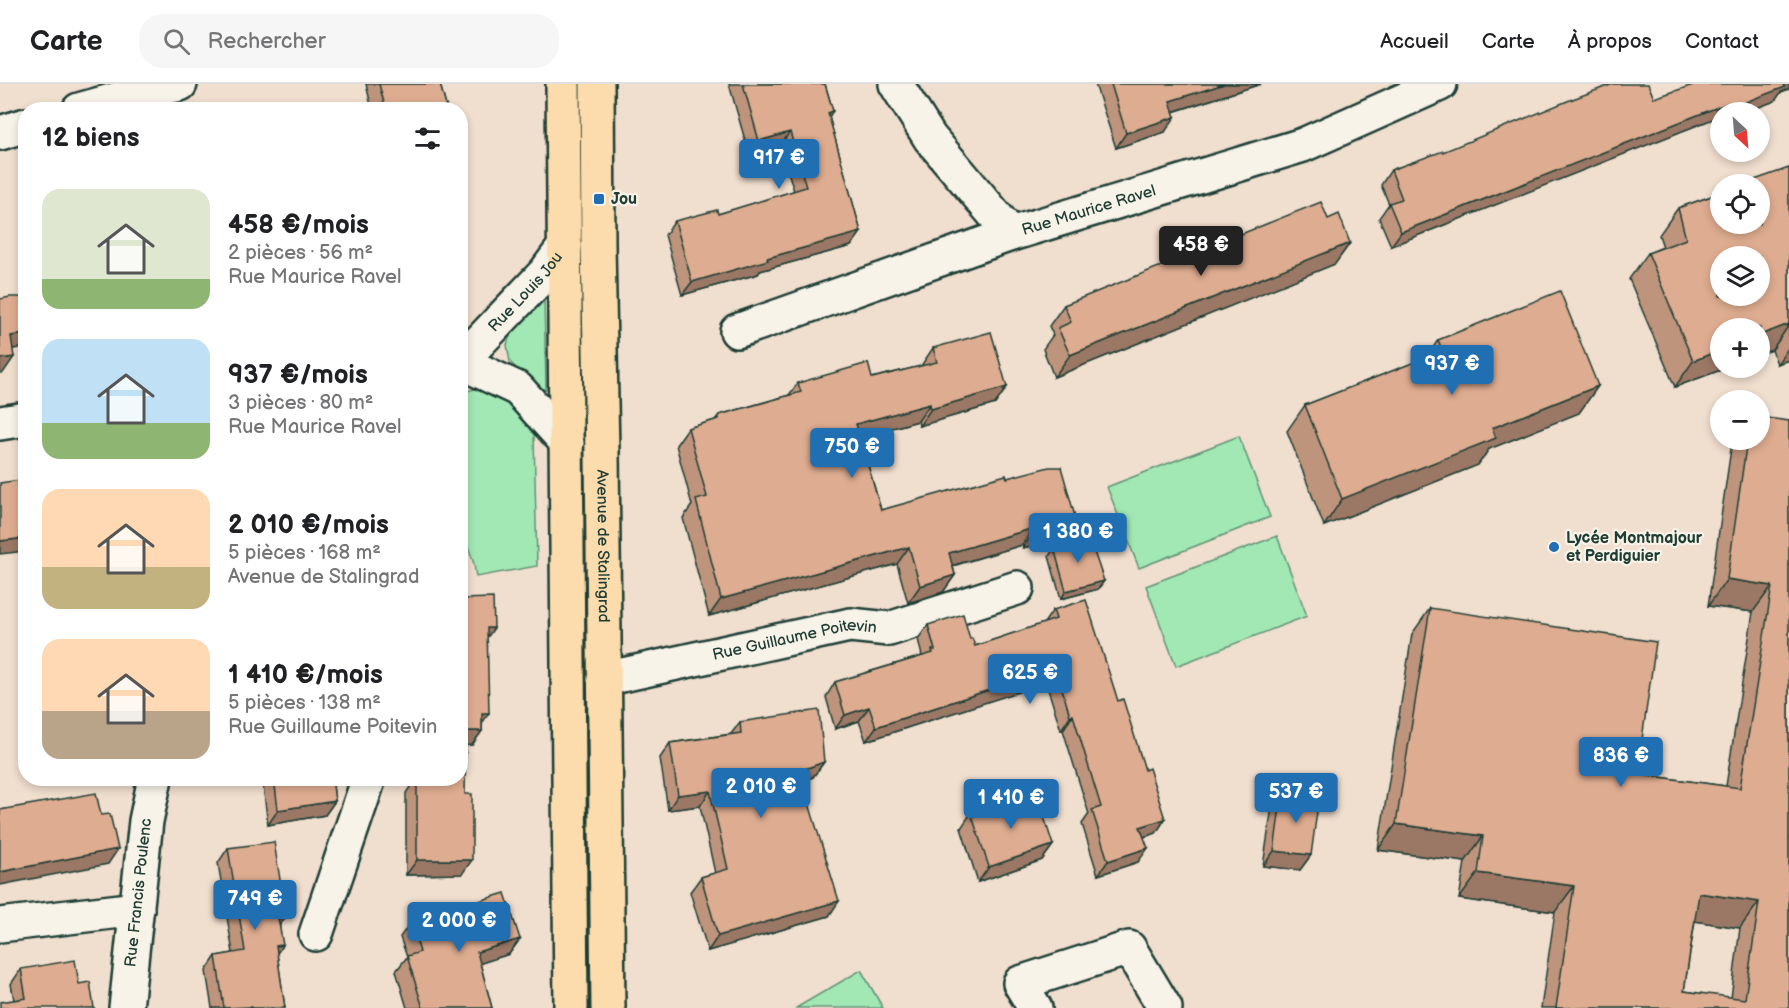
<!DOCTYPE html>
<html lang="fr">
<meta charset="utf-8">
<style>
body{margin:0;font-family:"Balsamiq Sans",sans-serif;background:#f6f6f6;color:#202124;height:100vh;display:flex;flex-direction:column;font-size:22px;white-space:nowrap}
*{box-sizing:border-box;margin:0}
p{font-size:20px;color:#757577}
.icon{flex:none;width:33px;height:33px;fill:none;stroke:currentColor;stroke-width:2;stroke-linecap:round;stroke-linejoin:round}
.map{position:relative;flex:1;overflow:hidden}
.panel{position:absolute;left:18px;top:18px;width:450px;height:684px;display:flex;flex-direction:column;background:#fff;border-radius:24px;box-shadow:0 3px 9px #0003}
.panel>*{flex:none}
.needle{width:39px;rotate:154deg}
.controls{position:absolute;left:1710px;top:18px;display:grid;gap:12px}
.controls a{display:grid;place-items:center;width:60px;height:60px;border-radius:50%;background:#fff;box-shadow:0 3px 9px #0003;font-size:30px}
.price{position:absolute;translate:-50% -51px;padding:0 14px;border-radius:6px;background:#1f6fb2;color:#fff;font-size:20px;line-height:39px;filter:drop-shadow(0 2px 3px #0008)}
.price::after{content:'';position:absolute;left:50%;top:36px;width:18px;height:14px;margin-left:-9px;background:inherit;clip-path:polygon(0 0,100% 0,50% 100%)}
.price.active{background:#222;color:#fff}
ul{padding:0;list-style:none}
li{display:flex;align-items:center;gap:18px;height:150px;padding:0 24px}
li span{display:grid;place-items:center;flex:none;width:168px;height:120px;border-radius:18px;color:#555}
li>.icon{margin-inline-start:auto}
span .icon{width:72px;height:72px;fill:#fffc;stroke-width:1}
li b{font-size:26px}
h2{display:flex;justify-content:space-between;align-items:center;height:72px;padding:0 24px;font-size:26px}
header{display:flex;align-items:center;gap:36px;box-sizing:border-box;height:84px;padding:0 30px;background:#fff;border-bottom:2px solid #e0e0e0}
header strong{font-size:28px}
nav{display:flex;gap:33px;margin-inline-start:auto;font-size:21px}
.search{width:420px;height:54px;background:#f6f6f6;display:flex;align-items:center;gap:15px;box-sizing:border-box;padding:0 21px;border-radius:24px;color:#757577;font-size:22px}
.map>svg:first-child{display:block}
.green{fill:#a2e8b4;stroke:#609274;stroke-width:1.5}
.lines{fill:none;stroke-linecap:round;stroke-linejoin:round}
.minor-casing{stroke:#1f3d34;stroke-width:38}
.major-casing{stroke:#1f3d34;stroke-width:38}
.minor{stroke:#f7f3e8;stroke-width:33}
.major{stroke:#fcdcac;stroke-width:33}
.wall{fill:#bf947c;stroke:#1f3d34;stroke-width:1.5;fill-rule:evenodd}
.shaded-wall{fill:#9b7865;stroke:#1f3d34;stroke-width:1.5}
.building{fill:#deac90;stroke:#1f3d34;stroke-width:1.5;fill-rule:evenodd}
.poi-dot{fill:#1f6fb2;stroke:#f7f3e8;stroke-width:2}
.labels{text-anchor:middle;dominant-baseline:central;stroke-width:4.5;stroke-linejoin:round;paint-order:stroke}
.poi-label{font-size:16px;font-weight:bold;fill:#1f3d34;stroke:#f7f3e8;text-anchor:start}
.street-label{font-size:16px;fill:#1f3d34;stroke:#f7f3e8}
</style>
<header>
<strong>Carte</strong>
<div class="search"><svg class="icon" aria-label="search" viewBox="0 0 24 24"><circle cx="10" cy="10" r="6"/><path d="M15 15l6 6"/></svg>Rechercher</div>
<nav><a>Accueil</a><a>Carte</a><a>À propos</a><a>Contact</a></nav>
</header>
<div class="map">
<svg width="1789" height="924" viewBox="0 0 1789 924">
<rect width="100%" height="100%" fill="#f0dece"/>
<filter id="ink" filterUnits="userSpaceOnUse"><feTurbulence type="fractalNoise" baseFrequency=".0167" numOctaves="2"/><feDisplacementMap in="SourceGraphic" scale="12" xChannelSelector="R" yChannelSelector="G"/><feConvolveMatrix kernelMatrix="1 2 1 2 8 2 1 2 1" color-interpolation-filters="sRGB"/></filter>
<g filter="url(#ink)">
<!-- green -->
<g class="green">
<path d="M 544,216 L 546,305 L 538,306 L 510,278 L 507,261 L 510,250 Z"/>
<path d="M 474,305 L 497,310 L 520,327 L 534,351 L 537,482 L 476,493 L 474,480 L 463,447 L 461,447 L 461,309 Z"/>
<path d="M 1239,352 L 1270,433 L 1139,484 L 1107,403 Z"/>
<path d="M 1277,452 L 1307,532 L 1176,582 L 1146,502 Z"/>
<path d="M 861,886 L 883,924 L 796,924 Z"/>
</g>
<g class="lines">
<defs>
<g id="minor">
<path d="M 896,0 L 930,54 L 1011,150"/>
<path d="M 79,26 L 143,8 L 180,0"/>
<path d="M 0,49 L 26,41"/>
<path id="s1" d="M 737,247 L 1011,150 L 1303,61 L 1440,0"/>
<path id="s2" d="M 460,278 L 545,189 L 565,162"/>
<path d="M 461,278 L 518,305 L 567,359"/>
<path d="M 0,339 L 26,335"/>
<path id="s3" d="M 604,595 L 850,541 L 889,545 L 1017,504"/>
<path d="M 0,841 L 137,825"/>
<path d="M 316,850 L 369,694"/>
<path id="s4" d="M 126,924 L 146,737 L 155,694"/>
<path d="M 1035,924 L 1020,899 L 1129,864 L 1165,924"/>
</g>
<g id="major">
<path d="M 563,0 L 571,924"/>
<path id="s5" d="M 597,0 L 598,161 L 602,369 L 608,924"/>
</g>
</defs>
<!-- minor casing -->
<use href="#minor" class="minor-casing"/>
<!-- major casing -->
<use href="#major" class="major-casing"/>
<!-- minor -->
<use href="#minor" class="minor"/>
<!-- major -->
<use href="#major" class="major"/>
</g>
<!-- wall -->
<g class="wall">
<path d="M 366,0 L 440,0 L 446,22 L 443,26 L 372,26 Z"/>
<path d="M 729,0 L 825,0 L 833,27 L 829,33 L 861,148 L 851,162 L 760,187 L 758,190 L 682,211 L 665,151 L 675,137 L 718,130 L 794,107 L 780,62 L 749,70 Z"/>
<path d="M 1095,0 L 1261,0 L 1173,28 L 1165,48 L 1116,64 Z"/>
<path d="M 1789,0 L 1789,5 L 1781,8 L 1775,17 L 1746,28 L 1720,28 L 1720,38 L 1718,33 L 1391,162 L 1379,134 L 1389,120 L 1381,101 L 1391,86 L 1443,68 L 1654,14 Z"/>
<path d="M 1789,84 L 1789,276 L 1777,280 L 1772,266 L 1720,284 L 1726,284 L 1675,303 L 1629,195 L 1648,169 L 1663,163 L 1659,151 L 1678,124 Z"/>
<path d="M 1328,135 L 1350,159 L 1335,180 L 1054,293 L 1043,265 L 1053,251 L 1049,242 L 1064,221 Z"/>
<path d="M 1438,256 L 1598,302 L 1579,329 L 1489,365 L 1478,381 L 1324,442 L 1287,347 L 1305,321 L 1426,274 Z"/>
<path d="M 933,264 L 1007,303 L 995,320 L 919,342 L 918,337 L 860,353 L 881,426 L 1007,394 L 1076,436 L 1064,453 L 1023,464 L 1022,461 L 953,482 L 955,491 L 943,508 L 908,519 L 897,480 L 709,532 L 683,434 L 692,421 L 676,361 L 688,344 L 715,336 L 719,331 L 789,311 L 798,299 L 872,294 L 921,282 Z"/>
<path d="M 1789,337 L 1789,924 L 1541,924 L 1555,828 L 1459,815 L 1465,778 L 1378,766 L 1412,550 L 1430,524 L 1637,690 L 1726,702 L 1753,528 L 1708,522 L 1732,358 L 1733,356 L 1760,356 ZM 1695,837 L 1740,844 L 1731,914 L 1684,907 Z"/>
<path d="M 1054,464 L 1104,497 L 1098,505 L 1061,515 L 1049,472 Z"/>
<path d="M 460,515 L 487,554 L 482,647 L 472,661 L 466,661 L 462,790 L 406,791 L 406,709 L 416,694 L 460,694 Z"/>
<path d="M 1053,526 L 1118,617 L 1145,686 L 1165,735 L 1156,749 L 1144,753 L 1138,778 L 1098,791 L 1082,740 L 1089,730 L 1063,646 L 1061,646 L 1046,599 L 866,657 L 859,637 L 835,645 L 826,613 L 835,598 L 922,572 L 918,555 L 928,541 L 970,555 L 975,562 L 1044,539 Z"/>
<path d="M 26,578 L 26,591 L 24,581 Z"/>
<path d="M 740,638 L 824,678 L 813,693 L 802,697 L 829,832 L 708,867 L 690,808 L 701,793 L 715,789 L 700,722 L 668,726 L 660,674 L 670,659 L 731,650 Z"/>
<path d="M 262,694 L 332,694 L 335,717 L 325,731 L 268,741 Z"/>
<path d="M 1282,708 L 1311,771 L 1300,786 L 1263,782 L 1272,723 Z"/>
<path d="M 1017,722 L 1053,761 L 1042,776 L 978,798 L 961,744 L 971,729 Z"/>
<path d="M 228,764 L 286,833 L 280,841 L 277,870 L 285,924 L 212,924 L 206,887 L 216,872 L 233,869 L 218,779 Z"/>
<path d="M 411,838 L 520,855 L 509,870 L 480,879 L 492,924 L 407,924 L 396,887 L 407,873 L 400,853 Z"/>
<path d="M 21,885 L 79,900 L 94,924 L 14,916 L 11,900 Z"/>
</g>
<!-- shaded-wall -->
<g class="shaded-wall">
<path d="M 1224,0 L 1261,0 L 1159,32 L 1170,17 Z"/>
<path d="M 1781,0 L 1789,0 L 1789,5 L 1781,8 L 1775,17 L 1746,28 L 1727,28 L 1730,24 Z"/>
<path d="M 1728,19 L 1718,33 L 1391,162 L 1401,148 Z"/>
<path d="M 446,22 L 443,26 L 431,26 Z"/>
<path d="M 1175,33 L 1165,48 L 1116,64 L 1126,49 Z"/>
<path d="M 790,48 L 780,62 L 749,70 L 759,57 Z"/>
<path d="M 861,148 L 851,162 L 760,187 L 758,190 L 682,211 L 692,198 L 767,174 Z"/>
<path d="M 1350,159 L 1335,180 L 1054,293 L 1070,271 Z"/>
<path d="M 1789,240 L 1789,241 L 1772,266 L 1760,270 L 1760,251 Z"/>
<path d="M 26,250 L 26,263 L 0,267 L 11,252 Z"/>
<path d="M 1789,263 L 1789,276 L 1777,280 Z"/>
<path d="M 1720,266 L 1720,284 L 1726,284 L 1675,303 L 1693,277 Z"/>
<path d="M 14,273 L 3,289 L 0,289 L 0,275 Z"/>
<path d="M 1598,302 L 1579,329 L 1489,365 L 1478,381 L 1324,442 L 1342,415 L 1492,344 Z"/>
<path d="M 1007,303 L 995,320 L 919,342 L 931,325 Z"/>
<path d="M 930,320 L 918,337 L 844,357 L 856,340 Z"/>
<path d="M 1076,436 L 1064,453 L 1023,464 L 1035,446 Z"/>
<path d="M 1034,444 L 1022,461 L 937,486 L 949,469 Z"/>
<path d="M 26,454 L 26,467 L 0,470 L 0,457 Z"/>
<path d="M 909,463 L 897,480 L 709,532 L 721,515 Z"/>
<path d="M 955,491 L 943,508 L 908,519 L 920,502 Z"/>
<path d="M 1727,495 L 1772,502 L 1753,528 L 1708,522 Z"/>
<path d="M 1104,497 L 1098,505 L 1061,515 L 1066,507 Z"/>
<path d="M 487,544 L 494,544 L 484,558 Z"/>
<path d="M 1056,584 L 1046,599 L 866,657 L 876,643 Z"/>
<path d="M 869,623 L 859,637 L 835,645 L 845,631 Z"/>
<path d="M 482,629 L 489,629 L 479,644 Z"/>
<path d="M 1073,631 L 1063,646 L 1061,646 L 1070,632 Z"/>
<path d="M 466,647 L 482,647 L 472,661 L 460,662 Z"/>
<path d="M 824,678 L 813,693 L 789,701 L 799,687 Z"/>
<path d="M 710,707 L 700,722 L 668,726 L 678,711 Z"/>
<path d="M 335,717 L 325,731 L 268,741 L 278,726 Z"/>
<path d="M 1165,735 L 1156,749 L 1130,757 L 1140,743 Z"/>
<path d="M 1396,740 L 1483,752 L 1465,778 L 1378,766 Z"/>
<path d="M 1053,761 L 1042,776 L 978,798 L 989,783 Z"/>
<path d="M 1148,764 L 1138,778 L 1098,791 L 1108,777 Z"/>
<path d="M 118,765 L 108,780 L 0,801 L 0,788 Z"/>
<path d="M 1274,767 L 1311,771 L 1300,786 L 1263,782 Z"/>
<path d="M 417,776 L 472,776 L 462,790 L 406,791 Z"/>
<path d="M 1478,789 L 1574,802 L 1555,828 L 1459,815 Z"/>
<path d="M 1699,809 L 1759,818 L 1740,844 L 1681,835 Z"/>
<path d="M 839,817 L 829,832 L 708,867 L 718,852 Z"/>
<path d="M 286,833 L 275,847 L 278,834 Z"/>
<path d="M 520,855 L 509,870 L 466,884 L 477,868 Z"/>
<path d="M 283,861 L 273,875 L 276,862 Z"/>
</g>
<!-- building -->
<g class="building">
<path d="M 379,0 L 440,0 L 446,22 L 431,26 L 386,26 Z"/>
<path d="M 743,0 L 825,0 L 833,27 L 828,29 L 861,148 L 767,174 L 768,176 L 692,198 L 675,137 L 717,126 L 718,130 L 806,103 L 790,48 L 759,57 Z"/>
<path d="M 1111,0 L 1224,0 L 1170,17 L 1175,33 L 1126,49 Z"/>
<path d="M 1613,0 L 1648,0 L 1654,14 L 1696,0 L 1784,0 L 1785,3 L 1730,24 L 1728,19 L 1401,148 L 1389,119 L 1402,115 L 1391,86 L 1443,67 L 1443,68 L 1570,16 Z"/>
<path d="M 325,20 L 327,26 L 301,26 Z"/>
<path d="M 1789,84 L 1789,240 L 1760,251 L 1760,244 L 1720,244 L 1720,266 L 1693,277 L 1648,169 L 1686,155 L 1678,124 L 1720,109 L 1720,140 L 1760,140 L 1760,100 L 1743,100 ZM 1720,172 L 1760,172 L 1760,212 L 1720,212 Z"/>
<path d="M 1321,118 L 1328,135 L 1339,130 L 1350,159 L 1070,271 L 1058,244 L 1071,238 L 1064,221 Z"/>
<path d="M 1560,207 L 1598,302 L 1492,344 L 1496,354 L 1342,415 L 1305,321 L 1443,267 L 1438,256 Z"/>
<path d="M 10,213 L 26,213 L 26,250 L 11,252 L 14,273 L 0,275 L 0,215 Z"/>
<path d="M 991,248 L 1007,303 L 931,325 L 930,320 L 856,340 L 881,426 L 1006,391 L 1007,394 L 1049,383 L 1061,383 L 1076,436 L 1035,446 L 1034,444 L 949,469 L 955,491 L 920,502 L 909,463 L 721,515 L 696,416 L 707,413 L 688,344 L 719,335 L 719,331 L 801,308 L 798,299 L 868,279 L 872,294 L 937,278 L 933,264 Z"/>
<path d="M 1760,333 L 1789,337 L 1789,924 L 1556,924 L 1574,802 L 1478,789 L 1483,752 L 1396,740 L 1430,524 L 1656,558 L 1637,690 L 1740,704 L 1772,502 L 1727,495 L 1747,356 L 1760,356 ZM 1699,809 L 1759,818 L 1745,915 L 1684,907 Z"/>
<path d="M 20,396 L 21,403 L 26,403 L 26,454 L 0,457 L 0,399 Z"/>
<path d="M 1089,453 L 1104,497 L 1066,507 L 1054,464 Z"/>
<path d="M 493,514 L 494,544 L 487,544 L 489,629 L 482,629 L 482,647 L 466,647 L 465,710 L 472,710 L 472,776 L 417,776 L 417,694 L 460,694 L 460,515 Z"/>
<path d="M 1086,516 L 1118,617 L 1123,615 L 1145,686 L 1149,684 L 1165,735 L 1140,743 L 1148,764 L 1108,777 L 1092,726 L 1101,723 L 1073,631 L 1070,632 L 1056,584 L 876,643 L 869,623 L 845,631 L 835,598 L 933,569 L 932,566 L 935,566 L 928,541 L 963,530 L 970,555 L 972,554 L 975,562 L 1056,535 L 1053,526 Z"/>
<path d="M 819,626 L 824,678 L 799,687 L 839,817 L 718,852 L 701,793 L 728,785 L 710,707 L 678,711 L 670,659 L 741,649 L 740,638 Z"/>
<path d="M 274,694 L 332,694 L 335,717 L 278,726 Z"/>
<path d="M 1282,708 L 1319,713 L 1311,771 L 1274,767 Z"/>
<path d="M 96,709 L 101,731 L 110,730 L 118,765 L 0,788 L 0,726 Z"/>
<path d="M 1015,714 L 1017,722 L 1038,714 L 1053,761 L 989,783 L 971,729 Z"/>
<path d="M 274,758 L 286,833 L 278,834 L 283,861 L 276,862 L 285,924 L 251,924 L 251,923 L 224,924 L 216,872 L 245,867 L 228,764 Z"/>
<path d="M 505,809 L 520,855 L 477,868 L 492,924 L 423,924 L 407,872 L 420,868 L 411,838 Z"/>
<path d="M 75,876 L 79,900 L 90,898 L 94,924 L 0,924 L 0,918 L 26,914 L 21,885 Z"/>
</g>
</g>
<!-- markers -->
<g class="poi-dot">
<rect x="593" y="109" width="12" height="12" rx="3"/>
<circle cx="1554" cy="463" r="6"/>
</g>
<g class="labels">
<!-- poi labels -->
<g class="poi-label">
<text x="611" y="115">Jou</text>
<text x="1566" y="454">Lycée Montmajour<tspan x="1566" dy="18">et Perdiguier</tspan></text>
</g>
<!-- street labels -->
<g class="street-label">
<text stroke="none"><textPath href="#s1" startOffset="372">Rue Maurice Ravel</textPath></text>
<text stroke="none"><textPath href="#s2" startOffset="96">Rue Louis Jou</textPath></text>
<text stroke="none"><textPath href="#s5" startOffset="462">Avenue de Stalingrad</textPath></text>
<text stroke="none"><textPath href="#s3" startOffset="195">Rue Guillaume Poitevin</textPath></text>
<text stroke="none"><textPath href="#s4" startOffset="116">Rue Francis Poulenc</textPath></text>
</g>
</g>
</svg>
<div class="controls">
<a><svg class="needle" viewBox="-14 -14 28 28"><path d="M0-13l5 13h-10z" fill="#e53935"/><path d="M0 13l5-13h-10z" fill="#757577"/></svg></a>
<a><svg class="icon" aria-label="locate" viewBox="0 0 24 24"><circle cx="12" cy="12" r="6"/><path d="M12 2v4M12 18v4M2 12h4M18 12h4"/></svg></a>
<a><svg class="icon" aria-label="layers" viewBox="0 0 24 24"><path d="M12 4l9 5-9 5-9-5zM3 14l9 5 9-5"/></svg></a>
<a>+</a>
<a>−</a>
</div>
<b class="price" style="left:779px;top:106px">917 €</b>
<b class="price active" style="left:1201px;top:193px">458 €</b>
<b class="price" style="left:1452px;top:312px">937 €</b>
<b class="price" style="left:852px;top:395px">750 €</b>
<b class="price" style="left:1078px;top:480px">1 380 €</b>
<b class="price" style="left:1030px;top:621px">625 €</b>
<b class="price" style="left:1621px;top:704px">836 €</b>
<b class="price" style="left:761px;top:735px">2 010 €</b>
<b class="price" style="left:1296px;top:740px">537 €</b>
<b class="price" style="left:1011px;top:746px">1 410 €</b>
<b class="price" style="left:255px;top:847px">749 €</b>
<b class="price" style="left:459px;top:869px">2 000 €</b>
<section class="panel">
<h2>12 biens<svg class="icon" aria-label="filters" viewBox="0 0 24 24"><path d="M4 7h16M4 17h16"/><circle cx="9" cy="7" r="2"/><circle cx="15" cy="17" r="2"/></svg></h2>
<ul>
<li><span style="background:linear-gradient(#dfe7d0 75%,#8fb573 0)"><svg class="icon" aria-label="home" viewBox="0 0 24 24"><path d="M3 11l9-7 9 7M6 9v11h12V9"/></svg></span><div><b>458 €/mois</b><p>2 pièces · 56 m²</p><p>Rue Maurice Ravel</p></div></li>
<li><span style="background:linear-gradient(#bfe0f5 70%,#8fb573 0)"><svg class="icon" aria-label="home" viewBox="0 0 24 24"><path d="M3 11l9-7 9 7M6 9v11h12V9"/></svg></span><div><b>937 €/mois</b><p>3 pièces · 80 m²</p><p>Rue Maurice Ravel</p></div></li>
<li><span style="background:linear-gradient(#ffd9b3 65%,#c2b280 0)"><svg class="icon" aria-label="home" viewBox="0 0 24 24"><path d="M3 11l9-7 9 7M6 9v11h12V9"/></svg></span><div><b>2 010 €/mois</b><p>5 pièces · 168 m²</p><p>Avenue de Stalingrad</p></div></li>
<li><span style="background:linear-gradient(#ffd9b3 60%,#b9a48a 0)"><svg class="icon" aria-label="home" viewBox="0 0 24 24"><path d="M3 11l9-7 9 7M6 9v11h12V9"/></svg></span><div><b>1 410 €/mois</b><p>5 pièces · 138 m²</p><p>Rue Guillaume Poitevin</p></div></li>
</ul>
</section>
</div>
